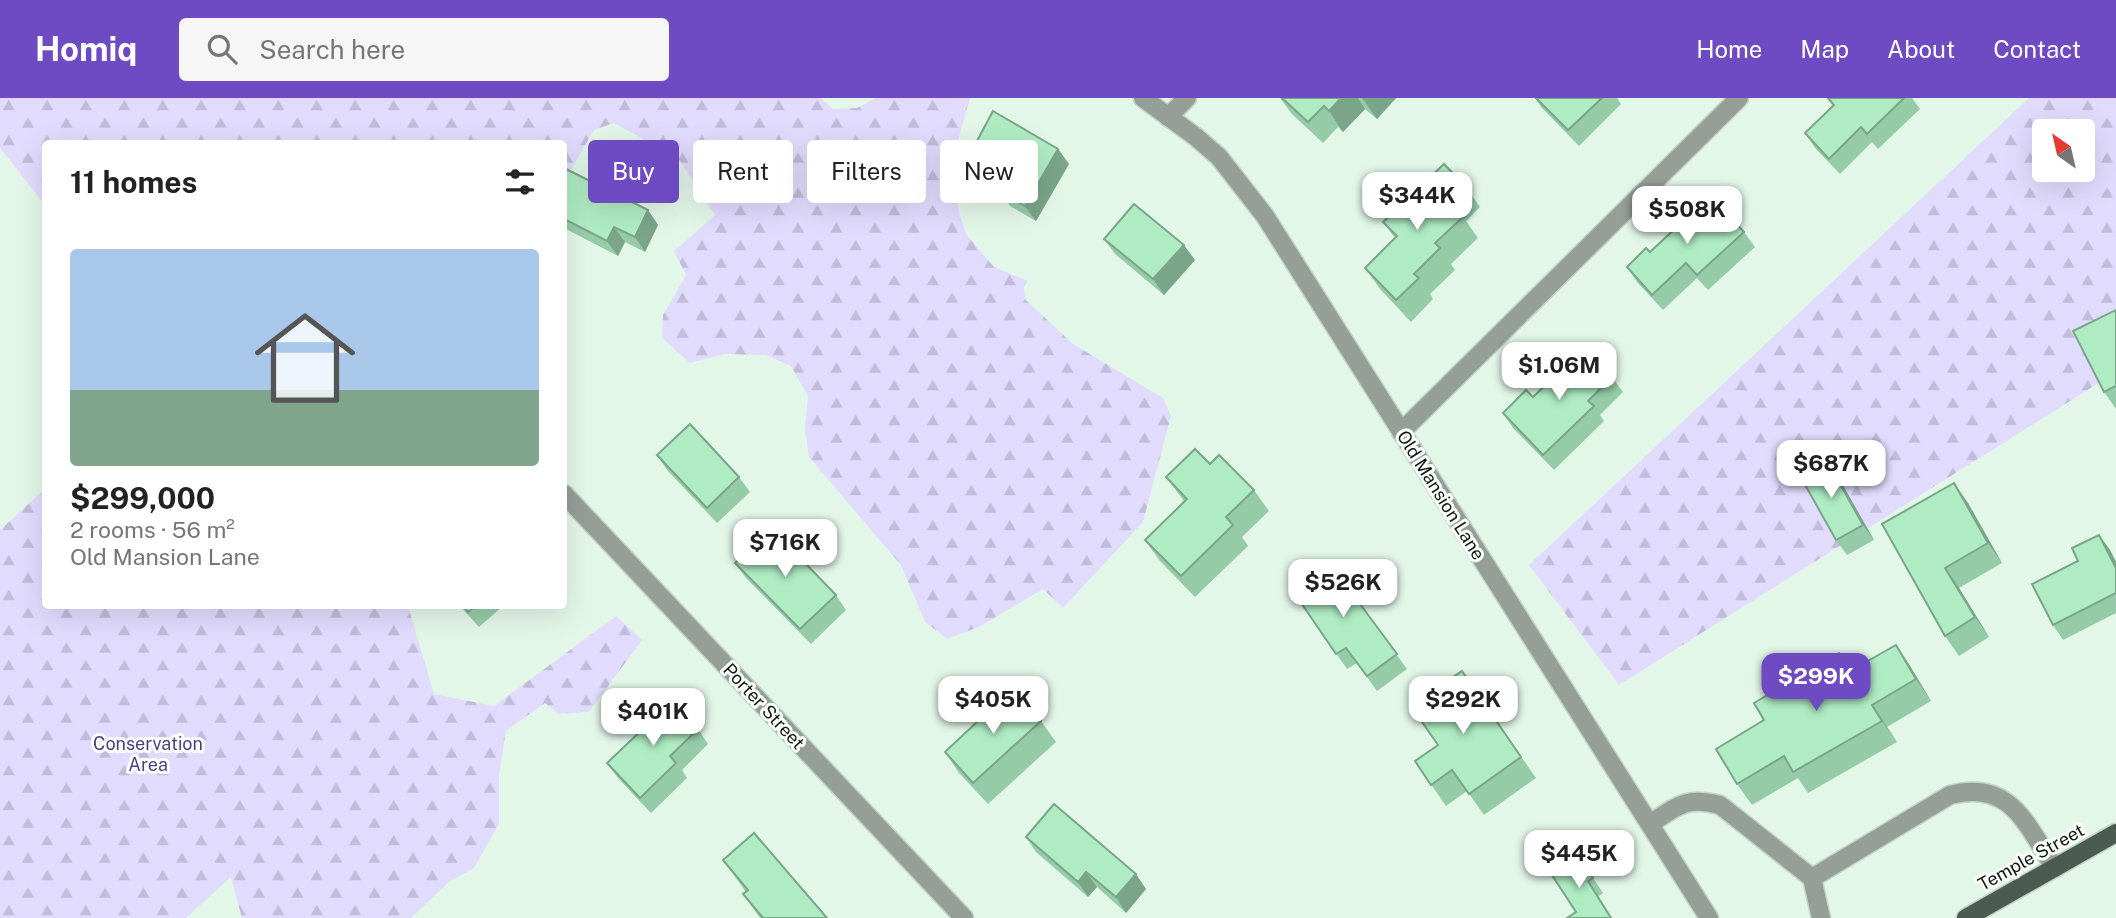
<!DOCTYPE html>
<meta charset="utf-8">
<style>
body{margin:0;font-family:"Public Sans",sans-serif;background:#f6f6f6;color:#222;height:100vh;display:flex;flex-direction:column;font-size:26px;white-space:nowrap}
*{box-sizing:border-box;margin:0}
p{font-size:23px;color:#767676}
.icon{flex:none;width:38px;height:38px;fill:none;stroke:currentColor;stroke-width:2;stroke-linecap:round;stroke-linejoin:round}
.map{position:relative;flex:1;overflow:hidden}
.sheet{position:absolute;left:42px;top:42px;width:525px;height:469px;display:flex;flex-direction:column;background:#fff;border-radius:7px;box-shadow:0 7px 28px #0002}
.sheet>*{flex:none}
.top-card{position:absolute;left:588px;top:42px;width:665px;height:63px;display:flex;gap:14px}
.needle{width:46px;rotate:326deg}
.fabs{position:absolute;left:2032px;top:21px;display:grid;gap:14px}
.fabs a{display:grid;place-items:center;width:63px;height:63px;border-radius:7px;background:#fff;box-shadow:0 7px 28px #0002;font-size:35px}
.price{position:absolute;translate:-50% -60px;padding:0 16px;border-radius:14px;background:#fff;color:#222;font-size:23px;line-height:46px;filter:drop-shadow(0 2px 4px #0008)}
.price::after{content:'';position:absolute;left:50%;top:42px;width:21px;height:16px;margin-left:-10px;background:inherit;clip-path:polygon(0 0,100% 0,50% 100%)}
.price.active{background:#6e4ac3;color:#fff}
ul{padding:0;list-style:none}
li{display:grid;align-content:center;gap:14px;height:371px;padding:0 28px}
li+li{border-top:2px solid #e0e0e0}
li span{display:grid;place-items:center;height:217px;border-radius:7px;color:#555}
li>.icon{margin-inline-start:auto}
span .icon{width:126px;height:126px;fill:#fffc;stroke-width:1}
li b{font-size:30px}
h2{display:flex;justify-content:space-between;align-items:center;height:84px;padding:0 28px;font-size:30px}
.chip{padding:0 24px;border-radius:7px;background:#fff;box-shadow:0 7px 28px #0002;font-size:24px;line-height:63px}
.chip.active{background:#6e4ac3;color:#fff}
header{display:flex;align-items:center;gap:42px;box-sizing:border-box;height:98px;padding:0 35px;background:#6e4ac3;color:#fff}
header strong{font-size:33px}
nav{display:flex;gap:38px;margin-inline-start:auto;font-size:24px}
.search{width:490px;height:63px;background:#f6f6f6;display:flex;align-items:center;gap:18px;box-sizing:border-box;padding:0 24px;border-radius:7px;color:#767676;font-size:26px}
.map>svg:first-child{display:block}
.forest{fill:url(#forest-firs);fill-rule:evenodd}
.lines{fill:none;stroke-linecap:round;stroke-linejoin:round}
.minor-casing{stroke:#c2d3c7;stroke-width:21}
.major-casing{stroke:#c2d3c7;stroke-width:21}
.minor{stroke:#969e98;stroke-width:18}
.major{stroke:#4c5b51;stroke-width:18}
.wall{fill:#96cba8}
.shaded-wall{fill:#7aa588}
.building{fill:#afecc3;stroke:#7aa588;stroke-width:2}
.labels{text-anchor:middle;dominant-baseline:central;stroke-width:6;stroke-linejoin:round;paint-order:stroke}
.street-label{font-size:18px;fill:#121914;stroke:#fbfffc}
.park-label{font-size:18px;fill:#513e85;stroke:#fbfffc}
</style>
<header>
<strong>Homiq</strong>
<div class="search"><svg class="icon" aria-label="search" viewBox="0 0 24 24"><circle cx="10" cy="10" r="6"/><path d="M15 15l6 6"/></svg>Search here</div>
<nav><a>Home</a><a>Map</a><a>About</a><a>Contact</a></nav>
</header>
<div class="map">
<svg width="2116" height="820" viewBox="0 0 2116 820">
<defs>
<pattern id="forest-firs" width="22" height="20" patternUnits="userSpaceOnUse" patternTransform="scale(1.75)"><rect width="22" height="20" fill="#e1dcfe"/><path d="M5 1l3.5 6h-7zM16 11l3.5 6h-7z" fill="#c0bcd9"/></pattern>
</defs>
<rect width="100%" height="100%" fill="#e3f7e9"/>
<!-- forest -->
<g class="forest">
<path d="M 0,0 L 821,0 L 833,11 L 857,10 L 876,0 L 970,0 L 953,60 L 958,111 L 966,136 L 994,169 L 1028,183 L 1024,189 L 1025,201 L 1073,246 L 1163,300 L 1171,318 L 1143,424 L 1063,510 L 1043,491 L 979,529 L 947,541 L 925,524 L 901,467 L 809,359 L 805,331 L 808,298 L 791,268 L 766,257 L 724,256 L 690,265 L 662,240 L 663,217 L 686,177 L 674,153 L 715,117 L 678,60 L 614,25 L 594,32 L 564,84 L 564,46 L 46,46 L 45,107 L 0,50 Z"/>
<path d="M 2029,0 L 2116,0 L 2116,274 L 1619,587 L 1529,467 ZM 2044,33 L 2082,33 L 2082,72 L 2044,72 Z"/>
<path d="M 45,391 L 46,508 L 408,508 L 434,596 L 494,608 L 616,518 L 642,542 L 589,614 L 558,616 L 545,605 L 506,633 L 499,677 L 499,726 L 474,770 L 449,784 L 411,820 L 242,820 L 231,779 L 186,820 L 0,820 L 0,432 Z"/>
</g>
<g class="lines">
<defs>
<g id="minor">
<path d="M 1143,0 L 1196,39 L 1219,59 L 1265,118 L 1709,820"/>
<path d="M 1168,19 L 1187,0"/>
<path d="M 1401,334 L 1739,0"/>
<path d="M 564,396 L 964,820"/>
<path d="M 1650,726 C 1677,708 1686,698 1720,707 L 1812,780"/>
<path d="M 1821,820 L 1812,780 L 1950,697 C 2011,681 2026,727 2055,770"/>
</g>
<path id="major" d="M 1966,820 L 2116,735"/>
</defs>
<!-- minor casing -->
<use href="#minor" class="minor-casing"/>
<!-- major casing -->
<use href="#major" class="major-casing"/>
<!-- minor -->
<use href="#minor" class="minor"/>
<!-- major -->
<use href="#major" class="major"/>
</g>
<!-- wall -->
<g class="wall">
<path d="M 1280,0 L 1396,0 L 1377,21 L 1365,11 L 1343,34 L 1338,29 L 1323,45 L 1291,15 Z"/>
<path d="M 1535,0 L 1617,0 L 1621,6 L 1579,48 L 1541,9 Z"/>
<path d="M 1827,0 L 1912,0 L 1920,11 L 1878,51 L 1872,44 L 1840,76 L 1815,50 L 1805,35 L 1833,8 Z"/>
<path d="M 1058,51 L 1069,66 L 1036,123 L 1010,108 L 1001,95 L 995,91 L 984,76 L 986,74 L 981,71 L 970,56 Z"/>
<path d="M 564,70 L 648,112 L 658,127 L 645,154 L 625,144 L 618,158 L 564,130 Z"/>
<path d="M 1465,88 L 1480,109 L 1466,123 L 1478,140 L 1451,166 L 1455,172 L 1430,196 L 1433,201 L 1411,224 L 1380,191 L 1365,170 L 1395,140 L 1383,124 Z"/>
<path d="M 1744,134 L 1755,149 L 1708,192 L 1697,180 L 1663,212 L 1637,184 L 1627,169 L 1650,154 Z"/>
<path d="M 1104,141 L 1195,162 L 1164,197 L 1115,156 Z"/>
<path d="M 2116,212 L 2116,311 L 2104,294 Z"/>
<path d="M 1612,279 L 1623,294 L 1600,317 L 1604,323 L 1554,372 L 1513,330 L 1503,315 L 1533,299 Z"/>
<path d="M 657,357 L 739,379 L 750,394 L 717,425 L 667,372 Z"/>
<path d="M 1210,366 L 1254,392 L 1269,413 L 1242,439 L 1248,448 L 1195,499 L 1160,463 L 1145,442 L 1184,403 L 1166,379 Z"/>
<path d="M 1837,377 L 1874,442 L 1847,457 L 1836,442 Z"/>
<path d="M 1968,405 L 2002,465 L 1959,490 L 1989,539 L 1959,558 L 1945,538 L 1882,426 Z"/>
<path d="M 2099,437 L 2110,452 L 2116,464 L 2116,515 L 2063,542 L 2053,527 L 2078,463 Z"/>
<path d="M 1329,464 L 1407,571 L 1377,593 L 1357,565 L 1347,571 L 1291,490 Z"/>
<path d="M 735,465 L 836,497 L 846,512 L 811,546 L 746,480 Z"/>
<path d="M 460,508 L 503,508 L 479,529 Z"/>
<path d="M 1896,547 L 1910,568 L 1931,603 L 1887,629 L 1897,644 L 1808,695 L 1798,680 L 1752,707 L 1737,686 L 1764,622 L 1839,555 L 1851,572 Z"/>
<path d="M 1462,573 L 1536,680 L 1484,717 L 1467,693 L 1446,708 L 1415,663 L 1438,647 Z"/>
<path d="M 1041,623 L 1056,644 L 988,706 L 959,675 L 945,654 Z"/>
<path d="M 641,625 L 698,631 L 708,646 L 682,672 L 687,680 L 651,715 L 618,680 L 607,665 L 644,629 Z"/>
<path d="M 1026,739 L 1146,791 L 1126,815 L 1097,789 L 1088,799 L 1036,754 Z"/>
<path d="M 1578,757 L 1603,795 L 1576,814 Z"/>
<path d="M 723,762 L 827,820 L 760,820 L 743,796 L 746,794 Z"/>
</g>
<!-- shaded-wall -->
<g class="shaded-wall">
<path d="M 1341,0 L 1358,0 L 1365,11 L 1343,34 L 1329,13 Z"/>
<path d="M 1362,0 L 1396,0 L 1377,21 Z"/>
<path d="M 1058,51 L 1069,66 L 1036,123 L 1025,108 Z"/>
<path d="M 648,112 L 658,127 L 645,154 L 635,139 Z"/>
<path d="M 614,129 L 625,144 L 618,158 L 607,143 Z"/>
<path d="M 1184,147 L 1195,162 L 1164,197 L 1153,181 Z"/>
<path d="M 1826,361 L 1837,377 L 1874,442 L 1863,427 Z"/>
<path d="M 1954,385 L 1968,405 L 2002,465 L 1988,445 Z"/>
<path d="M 2099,437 L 2110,452 L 2116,464 L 2116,470 Z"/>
<path d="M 1945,470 L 1959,490 L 1989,539 L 1975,519 Z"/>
<path d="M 1896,547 L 1910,568 L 1931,603 L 1916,581 Z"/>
<path d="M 1872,607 L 1887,629 L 1897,644 L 1882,623 Z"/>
<path d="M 1086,774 L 1097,789 L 1088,799 L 1078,784 Z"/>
<path d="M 1136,776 L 1146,791 L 1126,815 L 1116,799 Z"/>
</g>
<!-- building -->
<g class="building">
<path d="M 1282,0 L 1341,0 L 1329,13 L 1324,8 L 1308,24 Z"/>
<path d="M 1536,0 L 1602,0 L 1568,32 Z"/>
<path d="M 1828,0 L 1904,0 L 1867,36 L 1861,29 L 1829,61 L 1805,35 L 1834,7 Z"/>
<path d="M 993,13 L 1058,51 L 1025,108 L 999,93 L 1002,88 L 984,76 L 990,67 L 970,56 Z"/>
<path d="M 1444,66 L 1465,88 L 1449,104 L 1463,119 L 1435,145 L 1440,150 L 1414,176 L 1419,180 L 1396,202 L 1365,170 L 1397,138 L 1383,124 Z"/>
<path d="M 564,70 L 648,112 L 635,139 L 614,129 L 607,143 L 564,121 Z"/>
<path d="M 1710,98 L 1744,134 L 1697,177 L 1686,165 L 1652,197 L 1627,169 L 1646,150 L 1650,154 Z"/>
<path d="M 1134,106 L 1184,147 L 1153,181 L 1104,141 Z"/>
<path d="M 2116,212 L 2116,288 L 2104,294 L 2073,233 Z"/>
<path d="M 1584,250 L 1612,279 L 1588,303 L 1594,308 L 1543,357 L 1503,315 L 1526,292 L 1533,299 Z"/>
<path d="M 690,326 L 739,379 L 707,410 L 657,357 Z"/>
<path d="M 1195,351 L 1210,366 L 1219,357 L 1254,392 L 1226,419 L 1233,427 L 1181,478 L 1145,442 L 1187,401 L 1166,379 Z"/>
<path d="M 1826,361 L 1863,427 L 1836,442 L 1799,376 Z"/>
<path d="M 1954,385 L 1988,445 L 1945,470 L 1975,519 L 1945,538 L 1882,426 Z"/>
<path d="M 771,430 L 836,497 L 800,531 L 735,465 Z"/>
<path d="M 2099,437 L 2116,470 L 2116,495 L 2053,527 L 2032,486 L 2078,463 L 2072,450 Z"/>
<path d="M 1329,464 L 1397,556 L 1367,578 L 1346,550 L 1336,556 L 1291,490 Z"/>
<path d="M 463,508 L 476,508 L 468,514 Z"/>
<path d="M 1896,547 L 1916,581 L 1872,607 L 1882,623 L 1793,674 L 1784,658 L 1737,686 L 1716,651 L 1764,622 L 1754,605 L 1839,555 L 1850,573 Z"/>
<path d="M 1462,573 L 1521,659 L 1469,696 L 1452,672 L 1431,687 L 1415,663 L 1438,647 L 1411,608 Z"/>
<path d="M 1012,591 L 1041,623 L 973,685 L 945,654 Z"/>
<path d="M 668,600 L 698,631 L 670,658 L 676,665 L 640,700 L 607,665 L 645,629 L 641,625 Z"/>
<path d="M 1054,706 L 1136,776 L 1116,799 L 1086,774 L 1078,784 L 1026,739 Z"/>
<path d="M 754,735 L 827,820 L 763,820 L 743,796 L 748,792 L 723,762 Z"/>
<path d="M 1578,757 L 1593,780 L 1588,783 L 1611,820 L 1567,820 L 1576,814 L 1550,774 Z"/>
</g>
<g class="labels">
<!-- street labels -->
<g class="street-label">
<text transform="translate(1441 397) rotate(58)">Old Mansion Lane</text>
<text transform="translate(764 608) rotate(47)">Porter Street</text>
<text transform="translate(2031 759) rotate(-29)">Temple Street</text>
</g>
<!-- park labels -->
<g class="park-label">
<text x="148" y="645">Conservation<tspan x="148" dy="21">Area</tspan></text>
</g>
</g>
</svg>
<div class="fabs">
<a><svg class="needle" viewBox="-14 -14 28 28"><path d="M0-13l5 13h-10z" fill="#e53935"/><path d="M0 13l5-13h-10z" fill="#767676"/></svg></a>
</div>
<b class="price" style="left:1417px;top:134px">$344K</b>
<b class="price" style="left:1687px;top:148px">$508K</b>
<b class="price" style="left:1559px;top:304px">$1.06M</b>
<b class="price" style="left:1831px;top:402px">$687K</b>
<b class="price" style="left:785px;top:481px">$716K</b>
<b class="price" style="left:1343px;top:521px">$526K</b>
<b class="price active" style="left:1816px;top:615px">$299K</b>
<b class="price" style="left:993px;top:638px">$405K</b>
<b class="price" style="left:1463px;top:638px">$292K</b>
<b class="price" style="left:653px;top:650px">$401K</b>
<b class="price" style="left:1579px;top:792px">$445K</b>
<div class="top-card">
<a class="chip active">Buy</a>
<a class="chip">Rent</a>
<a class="chip">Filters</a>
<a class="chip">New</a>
</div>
<section class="sheet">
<h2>11 homes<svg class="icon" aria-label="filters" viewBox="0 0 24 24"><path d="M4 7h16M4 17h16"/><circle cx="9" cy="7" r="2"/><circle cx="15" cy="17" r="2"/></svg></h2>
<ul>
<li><span style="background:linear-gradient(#a9c7e8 65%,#7fa58c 0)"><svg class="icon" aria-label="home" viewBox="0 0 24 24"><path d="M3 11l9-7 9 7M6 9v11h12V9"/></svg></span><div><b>$299,000</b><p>2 rooms · 56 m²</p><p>Old Mansion Lane</p></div></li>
</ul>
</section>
</div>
